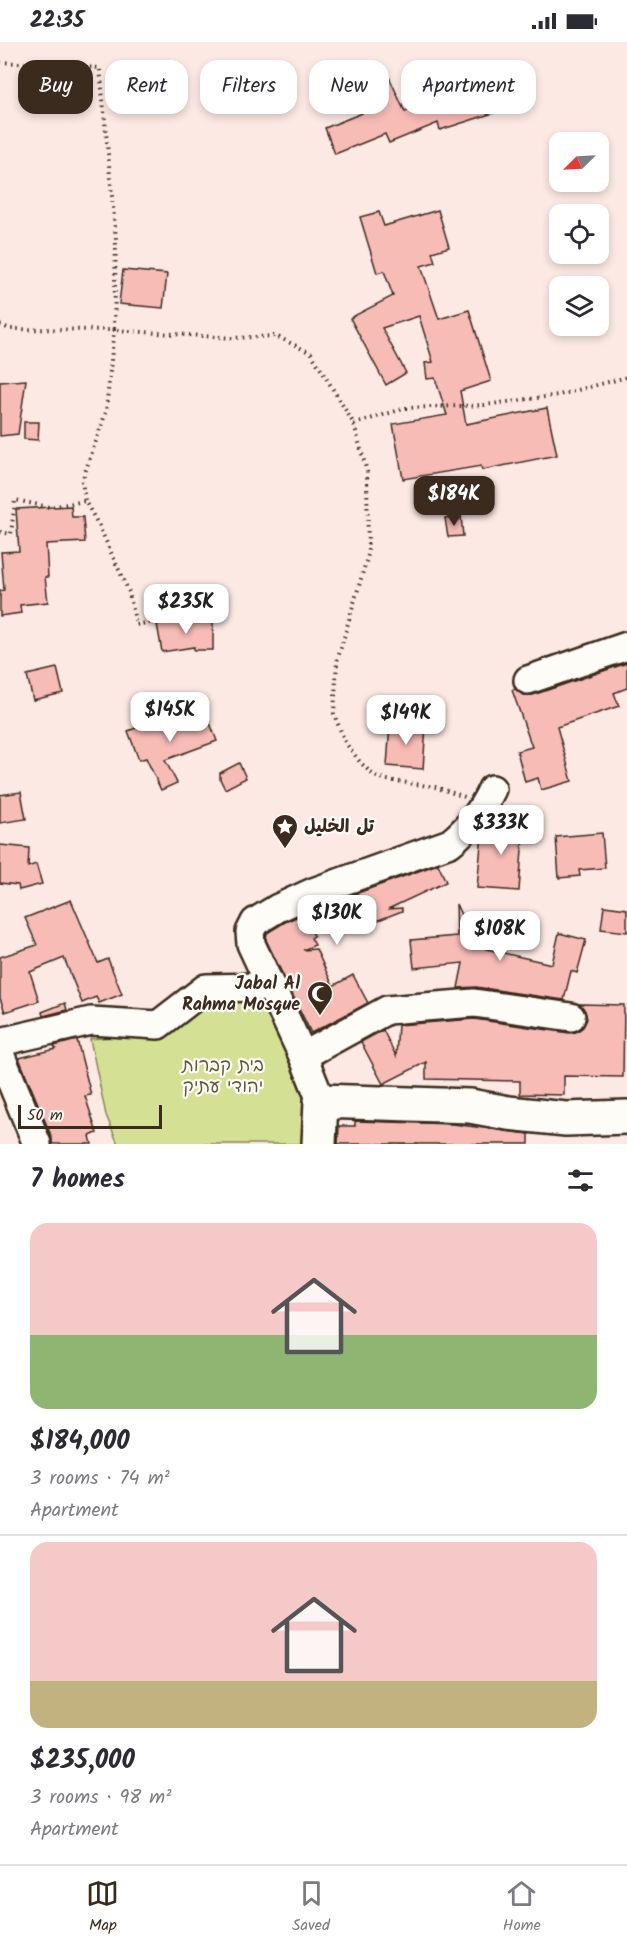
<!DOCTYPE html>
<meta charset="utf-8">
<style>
body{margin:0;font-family:Kalam,"Playpen Sans Arabic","Playpen Sans Hebrew",sans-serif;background:#f7f7f7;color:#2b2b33;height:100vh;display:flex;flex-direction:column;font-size:22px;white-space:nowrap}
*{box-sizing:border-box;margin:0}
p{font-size:20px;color:#7c7c81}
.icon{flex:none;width:33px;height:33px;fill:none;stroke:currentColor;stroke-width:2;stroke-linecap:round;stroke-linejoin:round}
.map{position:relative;height:1102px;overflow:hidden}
.side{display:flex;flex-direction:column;background:#fff;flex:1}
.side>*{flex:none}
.hud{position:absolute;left:18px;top:18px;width:591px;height:54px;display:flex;gap:12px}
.needle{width:39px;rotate:246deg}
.tools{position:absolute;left:549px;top:90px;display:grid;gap:12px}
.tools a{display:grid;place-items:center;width:60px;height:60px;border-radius:12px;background:#fff;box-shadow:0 3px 9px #0003;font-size:30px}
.scale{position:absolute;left:18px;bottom:15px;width:144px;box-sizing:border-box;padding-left:6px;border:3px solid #3b2a1e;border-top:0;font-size:16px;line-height:21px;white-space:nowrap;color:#3b2a1e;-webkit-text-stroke:4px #fdfcf7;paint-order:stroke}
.price{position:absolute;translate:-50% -51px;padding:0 14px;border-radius:12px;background:#fff;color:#222;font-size:20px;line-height:39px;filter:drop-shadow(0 2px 3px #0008)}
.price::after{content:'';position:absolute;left:50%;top:36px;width:18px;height:14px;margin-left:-9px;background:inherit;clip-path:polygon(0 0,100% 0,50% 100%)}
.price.active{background:#3b2a1e;color:#fff}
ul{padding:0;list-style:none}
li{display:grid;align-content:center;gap:12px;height:318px;padding:0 30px}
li+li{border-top:2px solid #e1e1e2}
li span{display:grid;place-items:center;height:186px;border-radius:18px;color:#555}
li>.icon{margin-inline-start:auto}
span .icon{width:108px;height:108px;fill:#fffc;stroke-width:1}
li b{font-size:26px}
h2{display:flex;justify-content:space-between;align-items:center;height:72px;padding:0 30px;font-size:26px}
.pill{padding:0 21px;border-radius:18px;background:#fff;box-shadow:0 3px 9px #0003;font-size:21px;line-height:54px}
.pill.active{background:#3b2a1e;color:#fff}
.status{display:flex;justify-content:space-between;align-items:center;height:42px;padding:0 30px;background:#fff;direction:ltr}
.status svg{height:16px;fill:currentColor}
.dock{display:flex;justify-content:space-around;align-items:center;height:84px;border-top:2px solid #e1e1e2;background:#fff;font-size:16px;color:#7c7c81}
.dock a{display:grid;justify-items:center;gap:3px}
.dock .active{color:#3b2a1e}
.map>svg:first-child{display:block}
.green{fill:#d4e194;stroke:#888659;stroke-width:1.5}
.building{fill:#f8bcb7;stroke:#3b2a1e;stroke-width:1.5}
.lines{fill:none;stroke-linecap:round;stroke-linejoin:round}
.minor-casing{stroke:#3b2a1e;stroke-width:32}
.major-casing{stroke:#3b2a1e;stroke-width:38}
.path{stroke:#3b2a1e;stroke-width:4;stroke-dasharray:1.5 4.5;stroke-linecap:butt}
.minor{stroke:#fdfcf7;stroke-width:27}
.major{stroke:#fdfcf7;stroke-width:33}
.labels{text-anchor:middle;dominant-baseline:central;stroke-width:4.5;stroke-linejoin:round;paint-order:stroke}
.poi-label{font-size:18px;font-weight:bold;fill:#3b2a1e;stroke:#fdfcf7;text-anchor:start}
.park-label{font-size:18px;fill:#61583c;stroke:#fdfcf7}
</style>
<div class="status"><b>22:35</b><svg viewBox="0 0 49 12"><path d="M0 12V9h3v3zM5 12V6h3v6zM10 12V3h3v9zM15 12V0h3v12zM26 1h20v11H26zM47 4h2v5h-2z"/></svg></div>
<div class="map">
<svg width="627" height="1102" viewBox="0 0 627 1102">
<rect width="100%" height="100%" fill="#fce9e4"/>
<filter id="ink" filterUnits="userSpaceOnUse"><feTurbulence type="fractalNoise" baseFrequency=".0167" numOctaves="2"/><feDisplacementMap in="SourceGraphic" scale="12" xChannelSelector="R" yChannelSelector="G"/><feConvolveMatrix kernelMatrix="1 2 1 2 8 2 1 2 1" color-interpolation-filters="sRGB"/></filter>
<g filter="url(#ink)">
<!-- green -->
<path class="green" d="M 209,954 L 266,959 L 309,1071 L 309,1102 L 118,1102 L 106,1073 L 90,997 L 135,993 Z"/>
<!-- building -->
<g class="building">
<path d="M 385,26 L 405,70 L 431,60 L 429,54 L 498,32 L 509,66 L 440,88 L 438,81 L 389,101 L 385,92 L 335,112 L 325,86 L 362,71 L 349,44 Z"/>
<path d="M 438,168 L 449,205 L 432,210 L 435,220 L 421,224 L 439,277 L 469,268 L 491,339 L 460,349 L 466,382 L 547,366 L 557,413 L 482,428 L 481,424 L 403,437 L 393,382 L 447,373 L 435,336 L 427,337 L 425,321 L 433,320 L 419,274 L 382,286 L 406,331 L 386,343 L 350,276 L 393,254 L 384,229 L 377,231 L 360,175 L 379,170 L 384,184 Z"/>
<path d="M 123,228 L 167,232 L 163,266 L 119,262 Z"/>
<path d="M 26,338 L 18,392 L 0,394 L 0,340 Z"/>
<path d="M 24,380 L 39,380 L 38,398 L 24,397 Z"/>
<path d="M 71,464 L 72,475 L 83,475 L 85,500 L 46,502 L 48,535 L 45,535 L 48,560 L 20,563 L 21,571 L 0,574 L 0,549 L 4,548 L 1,510 L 19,509 L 16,467 Z"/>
<path d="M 461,474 L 463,494 L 448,495 L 445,476 Z"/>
<path d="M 184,577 L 185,579 L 213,579 L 213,608 L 194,608 L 194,605 L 162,610 L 157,582 Z"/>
<path d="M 627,621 L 627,646 L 614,651 L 619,664 L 557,685 L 572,739 L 541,748 L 538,736 L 525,740 L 517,709 L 532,705 L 512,648 L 515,647 L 524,653 L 533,653 Z"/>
<path d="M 57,626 L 63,651 L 33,658 L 27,633 Z"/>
<path d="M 206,671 L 217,699 L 165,718 L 177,741 L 161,748 L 146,716 L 139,718 L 128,689 L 168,674 L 172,684 Z"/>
<path d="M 390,681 L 426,684 L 423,727 L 387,724 Z"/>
<path d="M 239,721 L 246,736 L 225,747 L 220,737 L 220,731 Z"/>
<path d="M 21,750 L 26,777 L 0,781 L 0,753 Z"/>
<path d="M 493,778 L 524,780 L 519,849 L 477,846 L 482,792 Z"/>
<path d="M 602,791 L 605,826 L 579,828 L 580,834 L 559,836 L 556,795 Z"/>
<path d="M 0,803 L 29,806 L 28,825 L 36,822 L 42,842 L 19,848 L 18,843 L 0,841 Z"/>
<path d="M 438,822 L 446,840 L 388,867 L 402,866 L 402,869 L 358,886 L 351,867 L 311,887 L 314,894 L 311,896 L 315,903 L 303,908 L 316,907 L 333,944 L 353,933 L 368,961 L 311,991 L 266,898 L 267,891 L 285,880 L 319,865 Z"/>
<path d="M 71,858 L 98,921 L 108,917 L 122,952 L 99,961 L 96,955 L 82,961 L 64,916 L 30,930 L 39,959 L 5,970 L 0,956 L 0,915 L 37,903 L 25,876 Z"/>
<path d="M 456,862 L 473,898 L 475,875 L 485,875 L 486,907 L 552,922 L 559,891 L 586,898 L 577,931 L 571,929 L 564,958 L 476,945 L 458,946 L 463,921 L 414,926 L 411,898 L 457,894 Z"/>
<path d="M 604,864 L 627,867 L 627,890 L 601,887 Z"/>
<path d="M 65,961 L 67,968 L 43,974 L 42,970 Z"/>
<path d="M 580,962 L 624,963 L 623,1035 L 564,1034 L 564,1053 L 520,1052 L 520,1039 L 426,1037 L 426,1020 L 383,1042 L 361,1000 L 383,988 L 396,1014 L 398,983 L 474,977 L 569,991 L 576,990 L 583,985 L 587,977 L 585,969 Z"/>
<path d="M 77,998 L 91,1053 L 85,1054 L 97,1091 L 90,1094 L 92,1102 L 52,1102 L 52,1096 L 19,1016 L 56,1007 L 54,1004 Z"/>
<path d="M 355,1079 L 453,1082 L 529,1092 L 529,1102 L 338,1102 L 339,1084 L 355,1084 Z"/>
</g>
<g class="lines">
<defs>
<g id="minor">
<path d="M 528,638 L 627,604"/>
<path d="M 0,1000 L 91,979 L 158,983 L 206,946 L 271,945"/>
<path d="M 0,1012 L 37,1102"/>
<path d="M 303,1014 L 387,968 L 474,961 L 571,975"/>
<path d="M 321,1059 L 303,1014 L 251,902 L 250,890 L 255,880 L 278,866 L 313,850 L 450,801 C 469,786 482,769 492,747"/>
</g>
<path id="major" d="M 319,1102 L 321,1059 L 470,1064 L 508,1071 L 566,1077 L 627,1075"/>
</defs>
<!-- minor casing -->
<use href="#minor" class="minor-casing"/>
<!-- major casing -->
<use href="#major" class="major-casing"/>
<!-- path -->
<g class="path">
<path d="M 0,20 L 100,26 L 116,197 L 114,288 L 232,296 L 276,294 L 311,311 L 354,382 L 367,430 L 368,513 L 337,619 L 334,672 L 345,700 L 360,720 L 374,734 L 388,738 L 435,745 L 465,755"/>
<path d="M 0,283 L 10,287 L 114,288 L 106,370 L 82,439 L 85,459 L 99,484 L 129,550 L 136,583 L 153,580"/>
<path d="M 354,382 L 406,366 L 485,363 L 559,353 L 627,335"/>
<path d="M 0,490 L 11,492 L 15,458 L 49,465 L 85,459"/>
</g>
<!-- minor -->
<use href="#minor" class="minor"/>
<!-- major -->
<use href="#major" class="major"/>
</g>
</g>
<!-- icons -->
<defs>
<symbol id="sight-pin" viewBox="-11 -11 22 30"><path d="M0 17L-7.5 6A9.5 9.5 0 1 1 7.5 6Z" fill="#3b2a1e" stroke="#fdfcf7"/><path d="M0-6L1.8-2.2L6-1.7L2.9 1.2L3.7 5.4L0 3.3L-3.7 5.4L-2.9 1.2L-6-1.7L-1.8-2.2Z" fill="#fff"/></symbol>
<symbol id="mosque-pin" viewBox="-11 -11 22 30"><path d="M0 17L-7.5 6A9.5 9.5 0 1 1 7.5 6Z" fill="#3b2a1e" stroke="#fdfcf7"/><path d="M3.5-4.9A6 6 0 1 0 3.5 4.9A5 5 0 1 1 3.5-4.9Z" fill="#fff"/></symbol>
</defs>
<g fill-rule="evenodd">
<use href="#sight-pin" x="270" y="770" width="30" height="40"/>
<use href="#mosque-pin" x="305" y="937" width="30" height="40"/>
</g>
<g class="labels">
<!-- poi labels -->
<g class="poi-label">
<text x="304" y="785">تل الخليل</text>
<text x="300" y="942" text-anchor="end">Jabal Al<tspan x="300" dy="21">Rahma Mosque</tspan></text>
</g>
<!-- park labels -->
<g class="park-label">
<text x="223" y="1024">בית קברות<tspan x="223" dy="21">יהודי עתיק</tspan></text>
</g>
</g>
</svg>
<div class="tools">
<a><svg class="needle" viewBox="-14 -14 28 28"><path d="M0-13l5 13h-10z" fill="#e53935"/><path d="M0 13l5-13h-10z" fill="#7c7c81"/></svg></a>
<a><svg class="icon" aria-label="locate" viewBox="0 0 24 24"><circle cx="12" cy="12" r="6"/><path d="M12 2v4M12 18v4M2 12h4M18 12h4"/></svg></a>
<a><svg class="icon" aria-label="layers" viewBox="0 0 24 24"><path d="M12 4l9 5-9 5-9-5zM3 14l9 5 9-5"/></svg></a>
</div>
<div class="scale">50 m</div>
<b class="price active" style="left:454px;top:485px">$184K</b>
<b class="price" style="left:186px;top:593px">$235K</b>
<b class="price" style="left:170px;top:701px">$145K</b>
<b class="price" style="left:406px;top:704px">$149K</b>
<b class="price" style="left:501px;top:814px">$333K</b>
<b class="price" style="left:337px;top:904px">$130K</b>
<b class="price" style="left:500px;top:920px">$108K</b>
<div class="hud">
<a class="pill active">Buy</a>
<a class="pill">Rent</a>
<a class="pill">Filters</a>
<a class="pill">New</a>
<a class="pill">Apartment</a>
</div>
</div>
<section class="side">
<h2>7 homes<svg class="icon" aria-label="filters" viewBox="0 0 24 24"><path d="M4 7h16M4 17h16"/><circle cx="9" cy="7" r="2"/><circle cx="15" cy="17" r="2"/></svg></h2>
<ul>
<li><span style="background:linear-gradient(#f6c9c9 60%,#8fb573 0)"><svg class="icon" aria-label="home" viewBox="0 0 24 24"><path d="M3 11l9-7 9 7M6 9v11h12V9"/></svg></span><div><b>$184,000</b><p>3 rooms · 74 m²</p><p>Apartment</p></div></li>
<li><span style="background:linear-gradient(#f6c9c9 75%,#c2b280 0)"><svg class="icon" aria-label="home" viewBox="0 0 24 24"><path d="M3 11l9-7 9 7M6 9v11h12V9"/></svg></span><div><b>$235,000</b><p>3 rooms · 98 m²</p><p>Apartment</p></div></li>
</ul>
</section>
<nav class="dock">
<a class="active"><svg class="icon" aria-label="map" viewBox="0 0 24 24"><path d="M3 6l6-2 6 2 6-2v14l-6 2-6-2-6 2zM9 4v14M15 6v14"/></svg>Map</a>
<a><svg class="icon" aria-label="saved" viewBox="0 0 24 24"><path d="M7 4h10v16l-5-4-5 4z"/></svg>Saved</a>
<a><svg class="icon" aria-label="home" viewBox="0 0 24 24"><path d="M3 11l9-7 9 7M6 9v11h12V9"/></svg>Home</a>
</nav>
